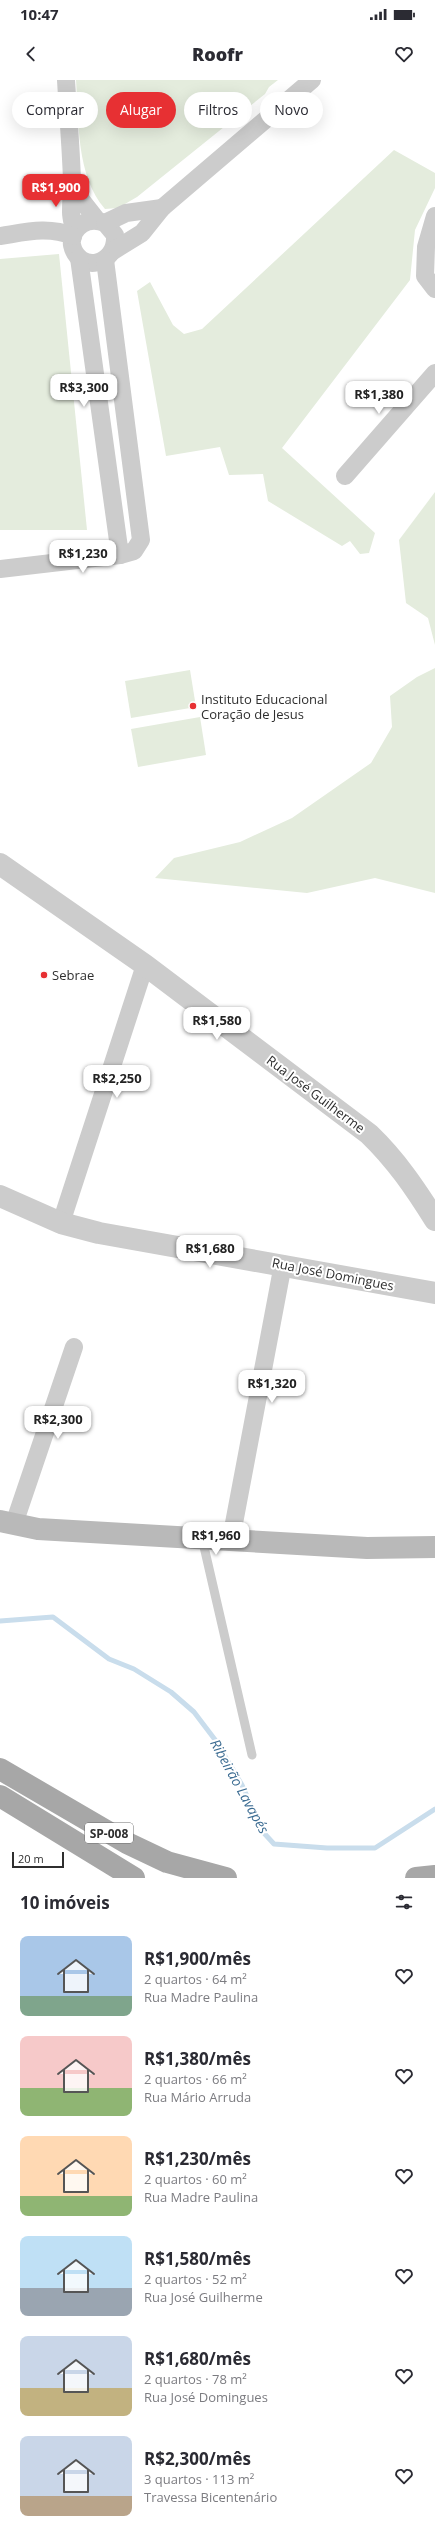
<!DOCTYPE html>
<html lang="pt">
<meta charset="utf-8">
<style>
body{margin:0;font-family:"Open Sans",sans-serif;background:#f2f2f3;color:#2b2b33;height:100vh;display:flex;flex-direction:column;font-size:15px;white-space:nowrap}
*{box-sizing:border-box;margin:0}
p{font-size:13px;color:#7c7c81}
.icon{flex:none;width:22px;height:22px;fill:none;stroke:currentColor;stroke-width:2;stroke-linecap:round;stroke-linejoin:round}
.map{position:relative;height:1798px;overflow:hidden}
.sheet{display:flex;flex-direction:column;background:#fff;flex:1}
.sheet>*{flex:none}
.hud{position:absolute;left:12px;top:12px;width:411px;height:36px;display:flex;gap:8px}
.scale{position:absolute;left:12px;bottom:10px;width:52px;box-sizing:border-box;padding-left:4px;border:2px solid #2f2f2f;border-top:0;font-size:11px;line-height:14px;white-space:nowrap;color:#2f2f2f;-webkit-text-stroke:3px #fff;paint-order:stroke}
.price{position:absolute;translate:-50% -34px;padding:0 9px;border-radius:8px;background:#fff;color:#222;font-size:13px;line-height:26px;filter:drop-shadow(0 1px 2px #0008)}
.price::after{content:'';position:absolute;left:50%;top:24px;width:12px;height:9px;margin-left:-6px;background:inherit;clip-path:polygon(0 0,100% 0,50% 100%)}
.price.current{background:#e73033;color:#fff}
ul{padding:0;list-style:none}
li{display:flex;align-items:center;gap:12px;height:100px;padding:0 20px}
li span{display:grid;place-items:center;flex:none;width:112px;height:80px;border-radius:8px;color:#555}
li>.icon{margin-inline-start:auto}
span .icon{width:48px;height:48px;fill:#fffc;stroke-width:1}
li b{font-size:17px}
h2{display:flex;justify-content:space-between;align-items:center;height:48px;padding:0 20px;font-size:17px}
.tag{padding:0 14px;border-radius:18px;background:#fff;box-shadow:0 4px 16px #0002;font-size:14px;line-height:36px}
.tag.current{background:#e73033;color:#fff}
.status{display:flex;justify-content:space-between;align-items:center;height:28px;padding:0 20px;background:#fff;direction:ltr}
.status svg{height:11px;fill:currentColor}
header{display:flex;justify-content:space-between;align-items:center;height:52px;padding:0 20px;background:#fff;font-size:18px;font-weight:800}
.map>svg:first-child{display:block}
.green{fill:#e4ecdd}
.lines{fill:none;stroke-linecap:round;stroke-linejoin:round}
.stream{stroke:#c9ddec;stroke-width:5}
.service{stroke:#ccc;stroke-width:9}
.minor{stroke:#ccc;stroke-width:18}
.tertiary{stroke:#ccc;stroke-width:22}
.secondary{stroke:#b9b9b9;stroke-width:22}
.primary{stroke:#a7a7a7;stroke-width:22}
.poi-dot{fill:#e73033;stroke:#fff;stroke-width:1.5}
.labels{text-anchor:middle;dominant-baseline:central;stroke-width:4;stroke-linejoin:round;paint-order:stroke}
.shield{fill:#fff;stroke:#6d6d6d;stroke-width:1}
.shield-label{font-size:12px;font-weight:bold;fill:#2f2f2f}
.poi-label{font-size:13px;fill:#2f2f2f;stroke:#fff;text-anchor:start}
.street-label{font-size:13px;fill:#2f2f2f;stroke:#fff}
.water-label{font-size:14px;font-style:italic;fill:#3c6c92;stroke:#fff}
</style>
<div class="status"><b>10:47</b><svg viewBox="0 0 49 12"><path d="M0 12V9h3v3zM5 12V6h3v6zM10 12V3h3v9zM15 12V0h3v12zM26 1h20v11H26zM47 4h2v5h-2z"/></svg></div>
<header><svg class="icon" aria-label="back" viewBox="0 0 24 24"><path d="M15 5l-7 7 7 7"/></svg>Roofr<svg class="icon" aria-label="heart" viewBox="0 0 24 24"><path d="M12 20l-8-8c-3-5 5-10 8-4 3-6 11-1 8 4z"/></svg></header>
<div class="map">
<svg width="435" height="1798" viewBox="0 0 435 1798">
<rect width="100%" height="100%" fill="#fff"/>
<!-- green -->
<g class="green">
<path d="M 76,0 L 278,0 L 269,7 L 265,14 L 137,117 L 118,128 L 105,129 C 76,95 79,43 76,0 Z"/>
<path d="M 394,70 L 435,93 L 435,108 L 415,150 L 410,200 L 282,368 L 375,453 L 369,473 L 360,474 L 350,461 L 342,466 L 268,421 L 263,394 L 229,395 L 220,367 L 166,376 L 137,211 L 150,202 L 173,245 L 184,254 L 202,249 Z"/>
<path d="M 59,174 L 87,450 L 0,450 L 0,179 Z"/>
<path d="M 435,412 L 435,565 L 428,538 L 406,523 L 399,460 Z"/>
<path d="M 435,588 L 435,813 L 375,798 L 307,813 L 155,798 L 174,778 L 240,762 L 292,738 L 371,683 L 392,647 L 390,616 L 417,597 Z"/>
<path d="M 190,590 L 196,627 L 131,638 L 125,601 Z"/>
<path d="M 200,637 L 206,675 L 138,687 L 131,649 Z"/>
</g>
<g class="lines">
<!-- stream -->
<path class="stream" d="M 0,1541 L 53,1537 L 109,1579 L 134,1589 L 171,1612 L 194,1632 L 216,1661 L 242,1705 L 263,1752 L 274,1764 L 327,1768 L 375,1768 L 435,1729"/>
<!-- service -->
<path class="service" d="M 202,1458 L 252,1675"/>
<!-- minor -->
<g class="minor">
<path d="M 66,0 C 68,34 71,68 72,101 C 72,112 71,122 71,132 C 71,139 74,147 74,153 C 73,157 71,161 72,165 C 78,193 117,187 115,155 L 105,143 C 92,138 81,141 74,153"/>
<path d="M 73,102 L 79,117 L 97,140"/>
<path d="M 435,136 L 426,167 L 425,196 L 435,209"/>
<path d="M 105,143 L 126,133 L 162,128"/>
<path d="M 0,156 C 26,152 48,146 73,156"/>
<path d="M 113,171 L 142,153 L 162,128 L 312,0"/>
<path d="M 79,178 L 120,475"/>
<path d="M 345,396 L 435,293"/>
<path d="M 0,489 L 120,475 L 134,471 L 141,460 L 105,180"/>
<path d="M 61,1143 L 145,885"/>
<path d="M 14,1444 L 74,1267"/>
<path d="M 231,1459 L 283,1184"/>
</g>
<!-- tertiary -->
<g class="tertiary">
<path d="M 0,784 L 145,885 L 369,1054 C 396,1080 415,1108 435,1140"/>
<path d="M 0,1116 L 61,1143 L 99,1153 L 435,1213"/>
</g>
<!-- secondary -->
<path class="secondary" d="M 0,1441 L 38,1449 L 367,1468 L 435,1467"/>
<!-- primary -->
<g class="primary">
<path d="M 0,1689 L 127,1763 L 167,1782 L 226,1798"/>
<path d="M 0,1716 L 134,1798"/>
<path d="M 416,1798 L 435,1796"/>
</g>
</g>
<!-- markers -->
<g class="poi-dot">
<circle cx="193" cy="626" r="4"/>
<circle cx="44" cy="895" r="4"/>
</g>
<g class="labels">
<!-- shield labels -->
<rect class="shield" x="85" y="1743" width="48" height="20" rx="3"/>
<g class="shield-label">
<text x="109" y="1753">SP-008</text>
</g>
<!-- poi labels -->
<g class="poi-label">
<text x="201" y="619">Instituto Educacional<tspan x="201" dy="15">Coração de Jesus</tspan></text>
<text x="52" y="895">Sebrae</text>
</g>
<!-- street labels -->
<g class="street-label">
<text transform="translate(316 1014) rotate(37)">Rua José Guilherme</text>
<text transform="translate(333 1194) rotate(11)">Rua José Domingues</text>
</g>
<!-- water labels -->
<g class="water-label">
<text transform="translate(240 1706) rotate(61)">Ribeirão Lavapés</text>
</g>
</g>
</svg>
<div class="scale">20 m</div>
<b class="price current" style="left:56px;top:128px">R$1,900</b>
<b class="price" style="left:84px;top:328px">R$3,300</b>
<b class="price" style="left:379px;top:335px">R$1,380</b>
<b class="price" style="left:83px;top:494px">R$1,230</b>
<b class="price" style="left:217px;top:961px">R$1,580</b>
<b class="price" style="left:117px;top:1019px">R$2,250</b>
<b class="price" style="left:210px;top:1189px">R$1,680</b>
<b class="price" style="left:272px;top:1324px">R$1,320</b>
<b class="price" style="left:58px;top:1360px">R$2,300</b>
<b class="price" style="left:216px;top:1476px">R$1,960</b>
<div class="hud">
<a class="tag">Comprar</a>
<a class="tag current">Alugar</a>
<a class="tag">Filtros</a>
<a class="tag">Novo</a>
</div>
</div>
<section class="sheet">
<h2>10 imóveis<svg class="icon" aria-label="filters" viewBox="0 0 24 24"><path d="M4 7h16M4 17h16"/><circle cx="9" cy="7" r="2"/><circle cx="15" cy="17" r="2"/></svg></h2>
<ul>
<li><span style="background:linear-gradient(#a9c7e8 75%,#7fa58c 0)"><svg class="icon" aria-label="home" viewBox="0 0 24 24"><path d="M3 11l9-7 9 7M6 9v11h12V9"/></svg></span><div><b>R$1,900/mês</b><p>2 quartos · 64 m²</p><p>Rua Madre Paulina</p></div><svg class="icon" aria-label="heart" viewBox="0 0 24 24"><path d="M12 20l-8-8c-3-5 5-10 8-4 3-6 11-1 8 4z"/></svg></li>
<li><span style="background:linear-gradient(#f6c9c9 65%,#8fb573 0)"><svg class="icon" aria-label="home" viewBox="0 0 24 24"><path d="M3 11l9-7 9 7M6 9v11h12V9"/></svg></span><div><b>R$1,380/mês</b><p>2 quartos · 66 m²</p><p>Rua Mário Arruda</p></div><svg class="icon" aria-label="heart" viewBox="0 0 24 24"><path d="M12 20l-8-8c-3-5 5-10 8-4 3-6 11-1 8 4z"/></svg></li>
<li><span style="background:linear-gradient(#ffd9b3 75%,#8fb573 0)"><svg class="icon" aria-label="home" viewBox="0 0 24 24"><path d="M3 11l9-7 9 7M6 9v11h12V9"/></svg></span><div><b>R$1,230/mês</b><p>2 quartos · 60 m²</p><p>Rua Madre Paulina</p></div><svg class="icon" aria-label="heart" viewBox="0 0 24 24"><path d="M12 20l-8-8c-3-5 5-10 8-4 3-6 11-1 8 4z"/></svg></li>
<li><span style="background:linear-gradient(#bfe0f5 65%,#9aa5b1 0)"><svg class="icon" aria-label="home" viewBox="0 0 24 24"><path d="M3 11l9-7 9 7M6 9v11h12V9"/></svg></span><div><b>R$1,580/mês</b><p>2 quartos · 52 m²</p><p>Rua José Guilherme</p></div><svg class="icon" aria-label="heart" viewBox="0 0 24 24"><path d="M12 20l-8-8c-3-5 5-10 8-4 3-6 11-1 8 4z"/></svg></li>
<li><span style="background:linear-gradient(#c9d6e8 65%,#c2b280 0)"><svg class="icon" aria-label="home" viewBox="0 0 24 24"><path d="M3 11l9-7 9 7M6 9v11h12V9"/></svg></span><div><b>R$1,680/mês</b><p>2 quartos · 78 m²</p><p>Rua José Domingues</p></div><svg class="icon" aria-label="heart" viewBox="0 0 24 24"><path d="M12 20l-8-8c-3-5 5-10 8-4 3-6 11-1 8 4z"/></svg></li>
<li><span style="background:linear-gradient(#c9d6e8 75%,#b9a48a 0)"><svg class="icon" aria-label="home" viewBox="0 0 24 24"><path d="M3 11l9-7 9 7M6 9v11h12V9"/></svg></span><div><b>R$2,300/mês</b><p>3 quartos · 113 m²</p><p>Travessa Bicentenário</p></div><svg class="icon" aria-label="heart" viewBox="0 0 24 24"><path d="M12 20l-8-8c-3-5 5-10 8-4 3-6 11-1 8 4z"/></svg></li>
</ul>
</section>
